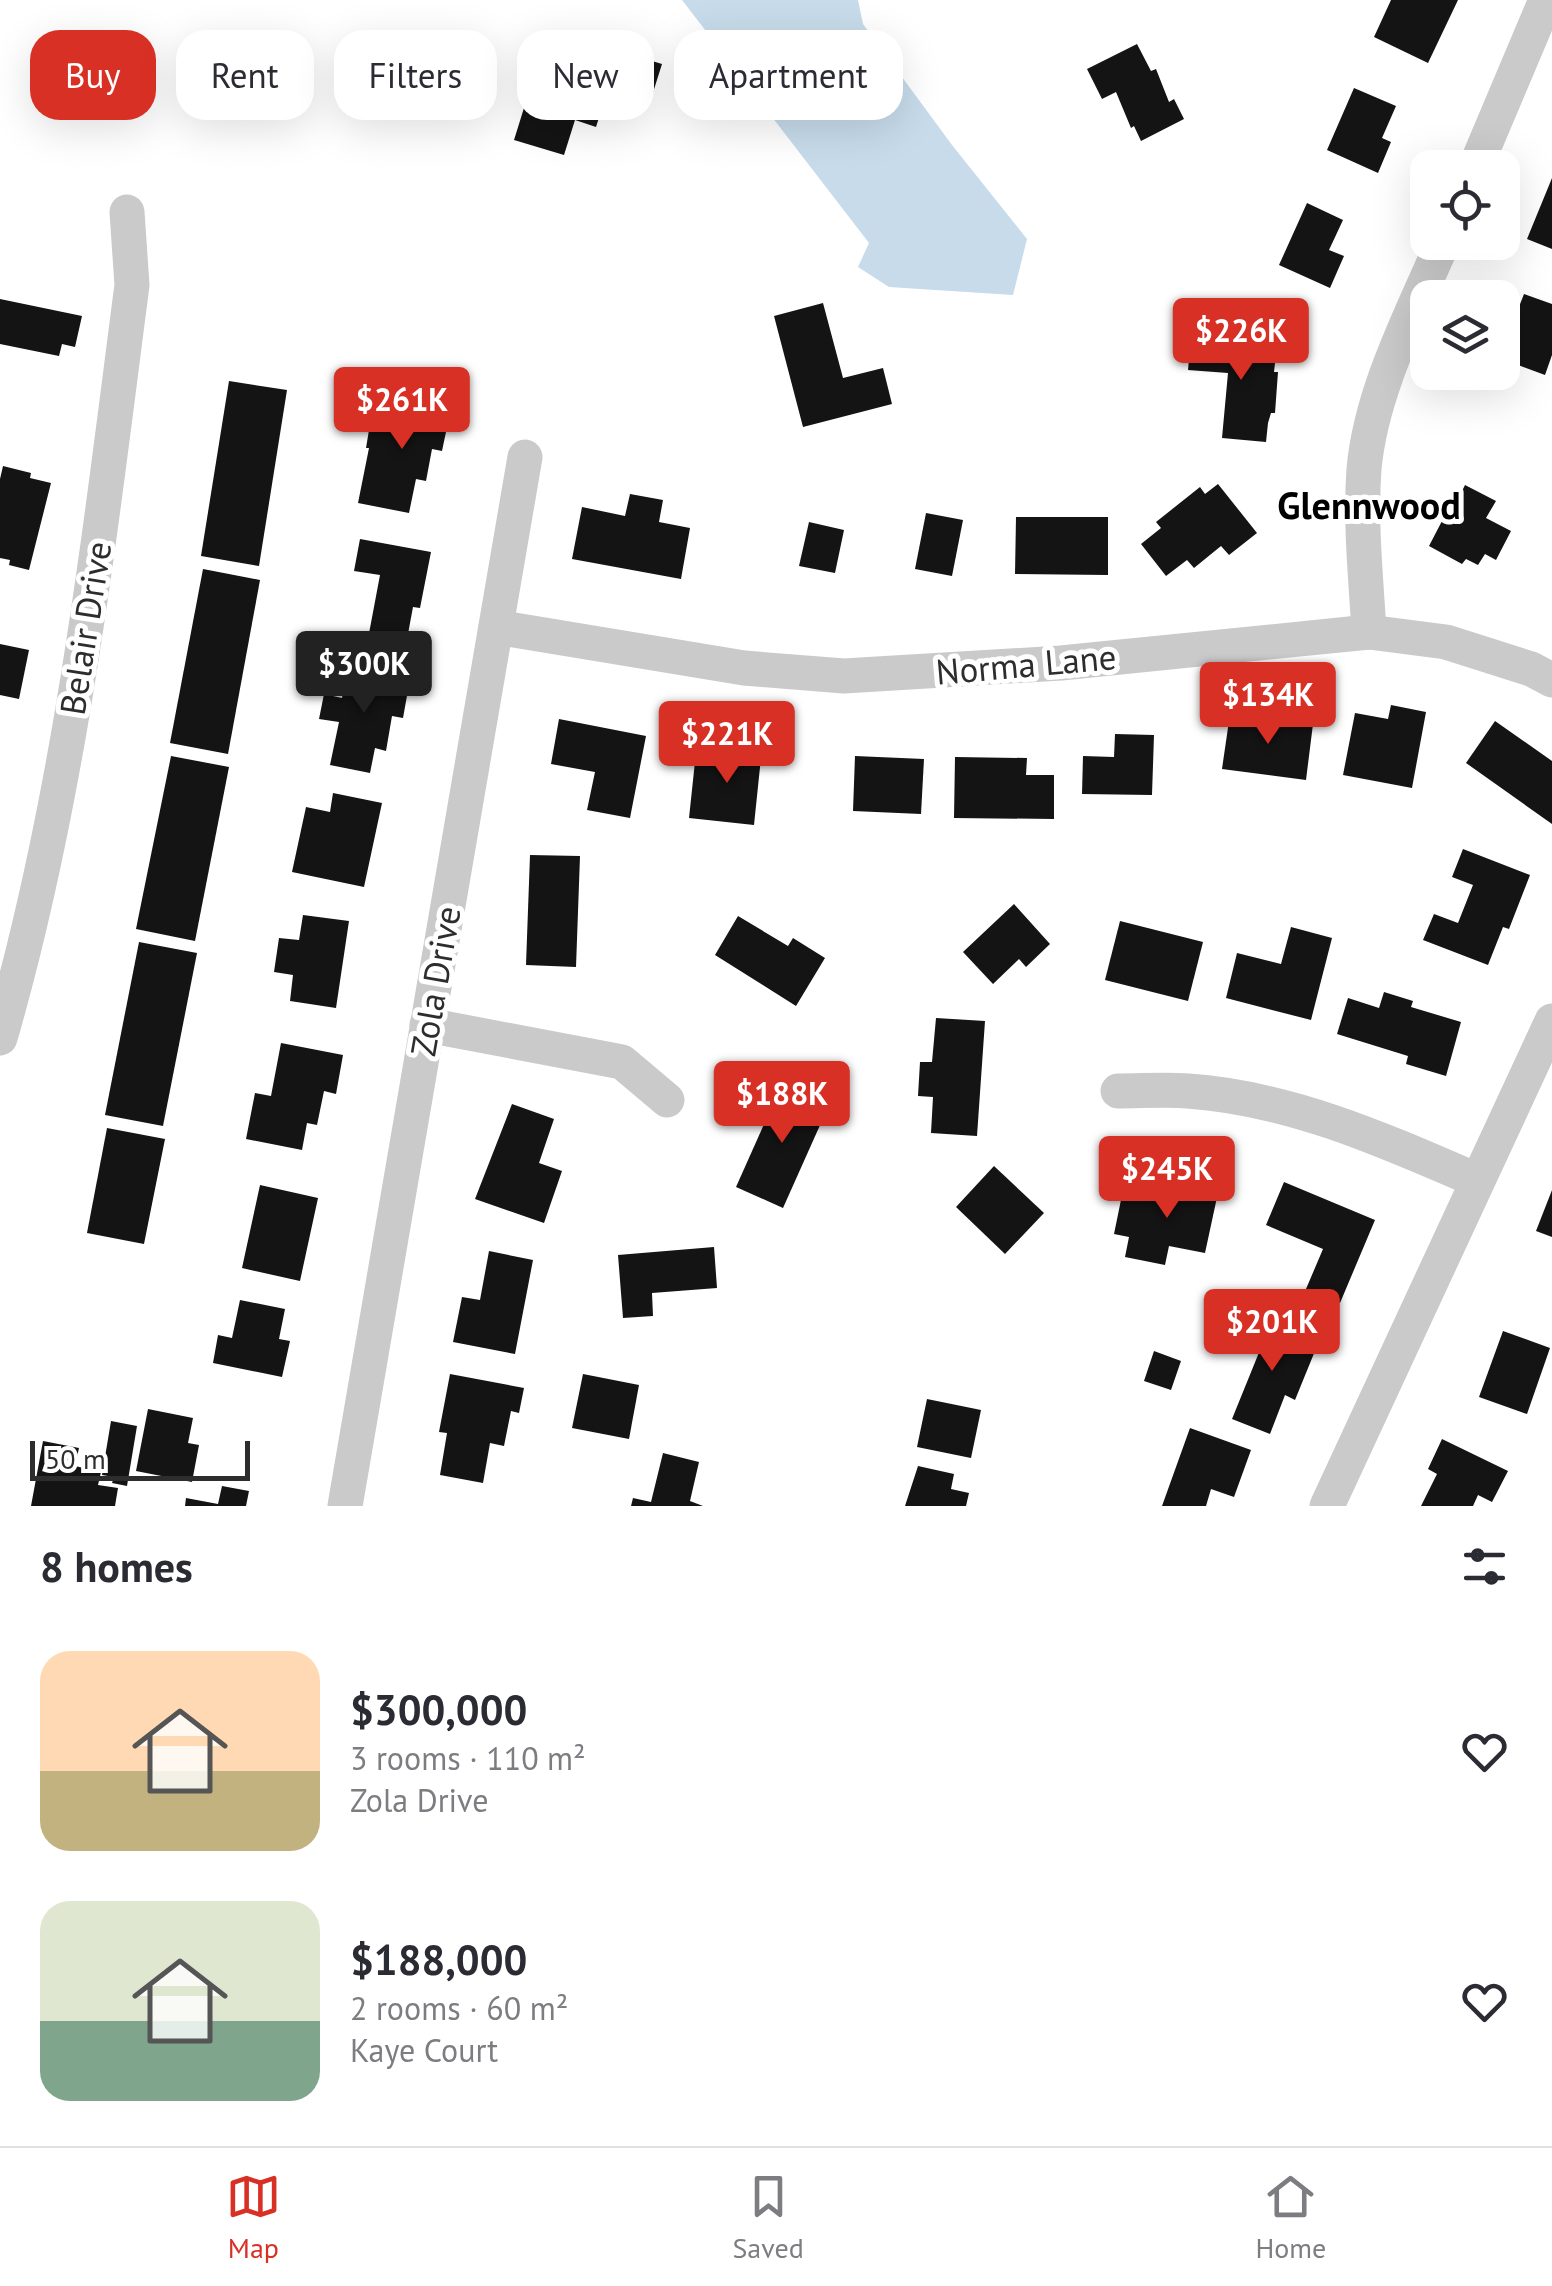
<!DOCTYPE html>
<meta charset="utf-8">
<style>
body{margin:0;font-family:"PT Sans",sans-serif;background:#f7f7f7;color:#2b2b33;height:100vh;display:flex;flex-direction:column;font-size:38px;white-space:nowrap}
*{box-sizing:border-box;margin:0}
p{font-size:32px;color:#7c7c81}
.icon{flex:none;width:55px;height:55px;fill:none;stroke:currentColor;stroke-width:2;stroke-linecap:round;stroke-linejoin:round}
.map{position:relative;height:1506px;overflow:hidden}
.drawer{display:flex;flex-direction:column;background:#fff;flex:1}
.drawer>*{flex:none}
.hud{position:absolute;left:30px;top:30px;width:1000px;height:90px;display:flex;gap:20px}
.fabs{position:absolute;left:1410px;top:150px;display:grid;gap:20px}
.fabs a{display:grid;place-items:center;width:110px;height:110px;border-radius:20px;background:#fff;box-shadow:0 10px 40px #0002;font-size:50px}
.scale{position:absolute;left:30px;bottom:25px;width:220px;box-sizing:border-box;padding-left:10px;border:5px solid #2d2d2d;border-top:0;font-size:28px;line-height:35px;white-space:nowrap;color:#2d2d2d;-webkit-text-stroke:8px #fff;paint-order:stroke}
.price{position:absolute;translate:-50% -85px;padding:0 22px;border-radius:10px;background:#d93025;color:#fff;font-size:32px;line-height:65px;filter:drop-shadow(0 2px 5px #0008)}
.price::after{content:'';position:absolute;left:50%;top:60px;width:30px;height:22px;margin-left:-15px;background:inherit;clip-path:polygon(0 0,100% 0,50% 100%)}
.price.on{background:#222;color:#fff}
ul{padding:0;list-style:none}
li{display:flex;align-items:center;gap:30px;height:250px;padding:0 40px}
li span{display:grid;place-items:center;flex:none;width:280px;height:200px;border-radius:30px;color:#555}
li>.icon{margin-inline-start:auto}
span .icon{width:120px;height:120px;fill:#fffc;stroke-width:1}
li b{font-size:42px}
h2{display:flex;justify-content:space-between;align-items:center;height:120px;padding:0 40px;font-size:42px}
.tag{padding:0 35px;border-radius:30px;background:#fff;box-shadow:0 10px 40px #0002;font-size:35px;line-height:90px}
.tag.on{background:#d93025;color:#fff}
.tab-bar{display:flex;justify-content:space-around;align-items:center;height:140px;border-top:2px solid #e1e1e2;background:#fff;font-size:28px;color:#7c7c81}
.tab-bar a{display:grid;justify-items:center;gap:5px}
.tab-bar .on{color:#d93025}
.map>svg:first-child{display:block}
.water{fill:#c7dbea}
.building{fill:#141414}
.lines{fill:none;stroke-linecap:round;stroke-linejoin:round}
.minor{stroke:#cacaca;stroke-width:35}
.labels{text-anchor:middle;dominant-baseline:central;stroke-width:10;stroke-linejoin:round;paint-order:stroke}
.street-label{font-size:35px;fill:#2d2d2d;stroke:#fff}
.neighbourhood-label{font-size:38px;font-weight:bold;fill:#000;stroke:#fff}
</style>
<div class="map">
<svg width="1552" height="1506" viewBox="0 0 1552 1506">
<rect width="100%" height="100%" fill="#fff"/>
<!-- water -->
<path class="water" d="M 682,0 L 858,0 L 863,24 L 952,145 L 1027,239 L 1013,295 L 889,287 L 858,267 L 869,243 Z"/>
<!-- building -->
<g class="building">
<path d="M 1391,0 L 1458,0 L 1428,63 L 1374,37 Z"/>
<path d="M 1137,44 L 1151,71 L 1156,69 L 1169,102 L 1174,99 L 1184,119 L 1141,141 L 1134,126 L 1131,128 L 1116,92 L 1102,99 L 1087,69 Z"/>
<path d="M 609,48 L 662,64 L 650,102 L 636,98 L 631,114 L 603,105 L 596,127 L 575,120 L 564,155 L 514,140 L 533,79 L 573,91 L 578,73 L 600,80 Z"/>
<path d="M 1354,88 L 1396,106 L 1382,138 L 1391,142 L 1378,173 L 1327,150 Z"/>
<path d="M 1552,178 L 1552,249 L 1527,239 Z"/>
<path d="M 1307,203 L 1343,220 L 1329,250 L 1344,256 L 1330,288 L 1279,265 Z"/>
<path d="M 1524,294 L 1552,304 L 1552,355 L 1545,375 L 1502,359 L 1502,329 L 1504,324 L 1511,327 Z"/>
<path d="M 0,299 L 82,316 L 75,347 L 62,344 L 59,356 L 0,344 Z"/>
<path d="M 823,303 L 843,378 L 883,368 L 892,404 L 803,427 L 774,316 Z"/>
<path d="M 1191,337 L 1273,344 L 1271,363 L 1275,363 L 1274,372 L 1278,372 L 1275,413 L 1271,413 L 1268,423 L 1266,442 L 1222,438 L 1228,373 L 1188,370 Z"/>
<path d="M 229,381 L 287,390 L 259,566 L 201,556 Z"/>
<path d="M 388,395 L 451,408 L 442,451 L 432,449 L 426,481 L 416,479 L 409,513 L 358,503 L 369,448 L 366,448 L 369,430 L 380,432 Z"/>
<path d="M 3,466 L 31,473 L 30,478 L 51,483 L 29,570 L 9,565 L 10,560 L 0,558 L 0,479 Z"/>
<path d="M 1218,484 L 1257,533 L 1229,555 L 1221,546 L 1194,568 L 1187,560 L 1166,576 L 1141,544 L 1161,528 L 1156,522 L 1200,487 L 1205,494 Z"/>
<path d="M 1465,485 L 1496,501 L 1486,518 L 1511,531 L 1496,560 L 1485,554 L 1478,565 L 1466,559 L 1462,564 L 1429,546 L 1455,496 L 1458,499 Z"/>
<path d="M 630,494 L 663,500 L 659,522 L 690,528 L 681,579 L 572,559 L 582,507 L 625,516 Z"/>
<path d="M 926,513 L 963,520 L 952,576 L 915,569 Z"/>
<path d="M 1016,517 L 1108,517 L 1108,575 L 1015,574 Z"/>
<path d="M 809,522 L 844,530 L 835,573 L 799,566 Z"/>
<path d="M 360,539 L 431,552 L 420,608 L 413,607 L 405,650 L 367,644 L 380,575 L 354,571 Z"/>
<path d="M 203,569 L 260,580 L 228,754 L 170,743 Z"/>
<path d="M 0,644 L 29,650 L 19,699 L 0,695 Z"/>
<path d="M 348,667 L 410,679 L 403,718 L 392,716 L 386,751 L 375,748 L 370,773 L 330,765 L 339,722 L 319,719 L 324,694 L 342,698 Z"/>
<path d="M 1391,705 L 1426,712 L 1412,788 L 1343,775 L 1355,713 L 1388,719 Z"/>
<path d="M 1230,714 L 1313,724 L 1306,780 L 1222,769 Z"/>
<path d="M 559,719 L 646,736 L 630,818 L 587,810 L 595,772 L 551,764 Z"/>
<path d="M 1495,721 L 1552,761 L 1552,824 L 1466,763 Z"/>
<path d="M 1115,734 L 1154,735 L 1152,795 L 1082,794 L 1083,756 L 1114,757 Z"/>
<path d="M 730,744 L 762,748 L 754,825 L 689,818 L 696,752 L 729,756 Z"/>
<path d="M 171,756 L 229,767 L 195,941 L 136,929 Z"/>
<path d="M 855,756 L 924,759 L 921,814 L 853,811 Z"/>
<path d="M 955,757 L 1027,758 L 1026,775 L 1054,775 L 1054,819 L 954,818 Z"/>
<path d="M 333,793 L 382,803 L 364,887 L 292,872 L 306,807 L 330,812 Z"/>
<path d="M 1463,849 L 1530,875 L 1509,929 L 1503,927 L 1488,965 L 1423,940 L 1434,914 L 1458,923 L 1473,885 L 1452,877 Z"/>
<path d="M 530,855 L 580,856 L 576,967 L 526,965 Z"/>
<path d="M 1014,904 L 1050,944 L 1026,967 L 1019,959 L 993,984 L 963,952 Z"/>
<path d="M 303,915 L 349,921 L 336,1008 L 290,1001 L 293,975 L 274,972 L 279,938 L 299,940 Z"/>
<path d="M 738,916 L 788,946 L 793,938 L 825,958 L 796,1006 L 715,955 Z"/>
<path d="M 1120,921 L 1203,942 L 1188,1001 L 1105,980 Z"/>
<path d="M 1291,927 L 1332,938 L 1311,1020 L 1226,998 L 1237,953 L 1281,964 Z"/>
<path d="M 139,942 L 197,953 L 163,1126 L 105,1115 Z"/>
<path d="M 1384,992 L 1413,1001 L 1411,1007 L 1461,1022 L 1446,1076 L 1406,1064 L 1408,1056 L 1337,1034 L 1348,998 L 1379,1008 Z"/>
<path d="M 936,1018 L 985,1021 L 977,1136 L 931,1133 L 933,1097 L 918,1096 L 920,1062 L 932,1062 Z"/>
<path d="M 281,1043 L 343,1055 L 336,1094 L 324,1091 L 317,1125 L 307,1123 L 302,1150 L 246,1139 L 255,1093 L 271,1096 Z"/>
<path d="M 782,1084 L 829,1105 L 783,1208 L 736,1187 Z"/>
<path d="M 512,1104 L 554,1119 L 539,1163 L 562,1171 L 544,1223 L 475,1199 Z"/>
<path d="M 107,1128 L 165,1139 L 144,1244 L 87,1233 Z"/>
<path d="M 994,1166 L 1044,1213 L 1005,1254 L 956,1207 Z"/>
<path d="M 1172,1178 L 1219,1188 L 1205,1253 L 1169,1246 L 1165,1265 L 1125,1257 L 1129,1237 L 1114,1234 L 1123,1190 L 1167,1199 Z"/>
<path d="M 1284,1182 L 1375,1220 L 1340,1303 L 1306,1289 L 1323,1249 L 1266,1225 Z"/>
<path d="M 260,1185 L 318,1198 L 300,1281 L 242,1268 Z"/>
<path d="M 1552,1190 L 1552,1237 L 1536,1231 Z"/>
<path d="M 714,1247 L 717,1288 L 652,1293 L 653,1316 L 623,1318 L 618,1255 Z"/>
<path d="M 489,1251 L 533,1260 L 515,1354 L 453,1342 L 462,1297 L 480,1300 Z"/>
<path d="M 240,1300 L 285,1309 L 279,1339 L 290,1341 L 282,1377 L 213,1363 L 218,1335 L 232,1338 Z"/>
<path d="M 1248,1318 L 1317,1346 L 1295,1400 L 1285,1395 L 1270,1434 L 1232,1419 L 1260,1350 L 1239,1342 Z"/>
<path d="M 1503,1331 L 1550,1348 L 1527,1414 L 1479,1397 Z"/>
<path d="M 1154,1351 L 1181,1361 L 1171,1390 L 1144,1381 Z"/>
<path d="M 450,1374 L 524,1388 L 519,1413 L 511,1411 L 504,1446 L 490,1443 L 483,1483 L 440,1475 L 447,1433 L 439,1432 Z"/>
<path d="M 583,1374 L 639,1385 L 629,1439 L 572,1428 Z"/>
<path d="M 927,1399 L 981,1410 L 971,1458 L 917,1447 Z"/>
<path d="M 148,1409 L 193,1418 L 188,1443 L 199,1445 L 192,1482 L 136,1471 Z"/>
<path d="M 111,1421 L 137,1426 L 127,1486 L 112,1483 L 114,1477 L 102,1475 Z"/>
<path d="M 1190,1428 L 1251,1450 L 1234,1497 L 1211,1489 L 1206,1506 L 1162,1506 Z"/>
<path d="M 1442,1439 L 1508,1471 L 1492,1502 L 1478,1495 L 1473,1506 L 1421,1506 L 1437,1474 L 1428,1469 Z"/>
<path d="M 43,1441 L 79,1448 L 75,1466 L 101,1472 L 98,1485 L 118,1488 L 115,1506 L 31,1506 Z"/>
<path d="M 663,1453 L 699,1462 L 690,1501 L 703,1506 L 631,1506 L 633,1498 L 651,1502 Z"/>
<path d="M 918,1466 L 954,1474 L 951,1489 L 969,1493 L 966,1506 L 905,1506 Z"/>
<path d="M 222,1486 L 249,1491 L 246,1506 L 185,1506 L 186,1498 L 218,1504 Z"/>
</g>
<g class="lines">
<!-- minor -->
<g class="minor">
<path d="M 1475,168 L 1546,0"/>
<path d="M 496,627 L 744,668 L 844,676 L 1061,663 L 1369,632 L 1446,642 L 1531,669 L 1552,680"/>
<path d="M 1369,632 C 1366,578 1360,523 1364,469 C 1371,391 1412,314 1443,242"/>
<path d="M 427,1025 L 622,1062 L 667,1100"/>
<path d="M 0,1038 C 71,792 99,538 132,285 L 127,212"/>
<path d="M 1118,1091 C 1141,1091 1165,1089 1188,1091 C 1290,1098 1384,1140 1476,1180"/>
<path d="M 345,1506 L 525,457"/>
<path d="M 1327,1506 L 1552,1021"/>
</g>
</g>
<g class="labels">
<!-- street labels -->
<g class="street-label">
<text transform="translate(85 628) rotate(-81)">Belair Drive</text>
<text transform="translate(1026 664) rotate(-5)">Norma Lane</text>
<text transform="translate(435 981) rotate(-80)">Zola Drive</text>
</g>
<!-- neighbourhood labels -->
<g class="neighbourhood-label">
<text x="1369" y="504">Glennwood</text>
</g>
</g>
</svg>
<div class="fabs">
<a><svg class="icon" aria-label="locate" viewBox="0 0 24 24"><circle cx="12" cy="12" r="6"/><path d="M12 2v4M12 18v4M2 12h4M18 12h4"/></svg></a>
<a><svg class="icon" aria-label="layers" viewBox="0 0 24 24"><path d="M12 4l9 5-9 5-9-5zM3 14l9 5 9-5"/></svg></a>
</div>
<div class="scale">50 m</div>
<b class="price" style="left:1241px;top:383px">$226K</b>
<b class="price" style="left:402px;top:452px">$261K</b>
<b class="price on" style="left:364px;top:716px">$300K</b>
<b class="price" style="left:1268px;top:747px">$134K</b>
<b class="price" style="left:727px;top:786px">$221K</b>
<b class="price" style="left:782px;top:1146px">$188K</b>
<b class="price" style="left:1167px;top:1221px">$245K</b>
<b class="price" style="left:1272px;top:1374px">$201K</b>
<div class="hud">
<a class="tag on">Buy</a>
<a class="tag">Rent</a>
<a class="tag">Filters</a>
<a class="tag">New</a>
<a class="tag">Apartment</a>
</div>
</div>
<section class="drawer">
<h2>8 homes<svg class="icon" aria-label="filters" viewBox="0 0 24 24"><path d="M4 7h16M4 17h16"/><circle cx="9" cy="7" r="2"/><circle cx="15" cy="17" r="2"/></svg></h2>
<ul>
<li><span style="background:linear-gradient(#ffd9b3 60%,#c2b280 0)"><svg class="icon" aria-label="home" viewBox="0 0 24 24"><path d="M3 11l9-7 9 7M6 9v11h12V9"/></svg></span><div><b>$300,000</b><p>3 rooms · 110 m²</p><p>Zola Drive</p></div><svg class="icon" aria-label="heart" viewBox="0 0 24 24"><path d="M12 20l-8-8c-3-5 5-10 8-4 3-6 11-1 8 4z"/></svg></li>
<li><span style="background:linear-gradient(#dfe7d0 60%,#7fa58c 0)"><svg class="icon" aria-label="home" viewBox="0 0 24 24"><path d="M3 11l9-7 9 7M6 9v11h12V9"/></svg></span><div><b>$188,000</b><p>2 rooms · 60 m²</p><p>Kaye Court</p></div><svg class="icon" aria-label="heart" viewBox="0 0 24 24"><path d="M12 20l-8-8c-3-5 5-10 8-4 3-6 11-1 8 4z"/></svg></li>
</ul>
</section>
<nav class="tab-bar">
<a class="on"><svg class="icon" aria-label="map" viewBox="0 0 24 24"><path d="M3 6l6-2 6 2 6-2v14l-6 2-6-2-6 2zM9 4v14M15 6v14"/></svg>Map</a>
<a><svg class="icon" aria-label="saved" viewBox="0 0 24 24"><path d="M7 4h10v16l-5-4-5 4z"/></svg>Saved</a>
<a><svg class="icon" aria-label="home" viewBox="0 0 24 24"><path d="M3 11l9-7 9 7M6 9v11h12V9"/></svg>Home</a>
</nav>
